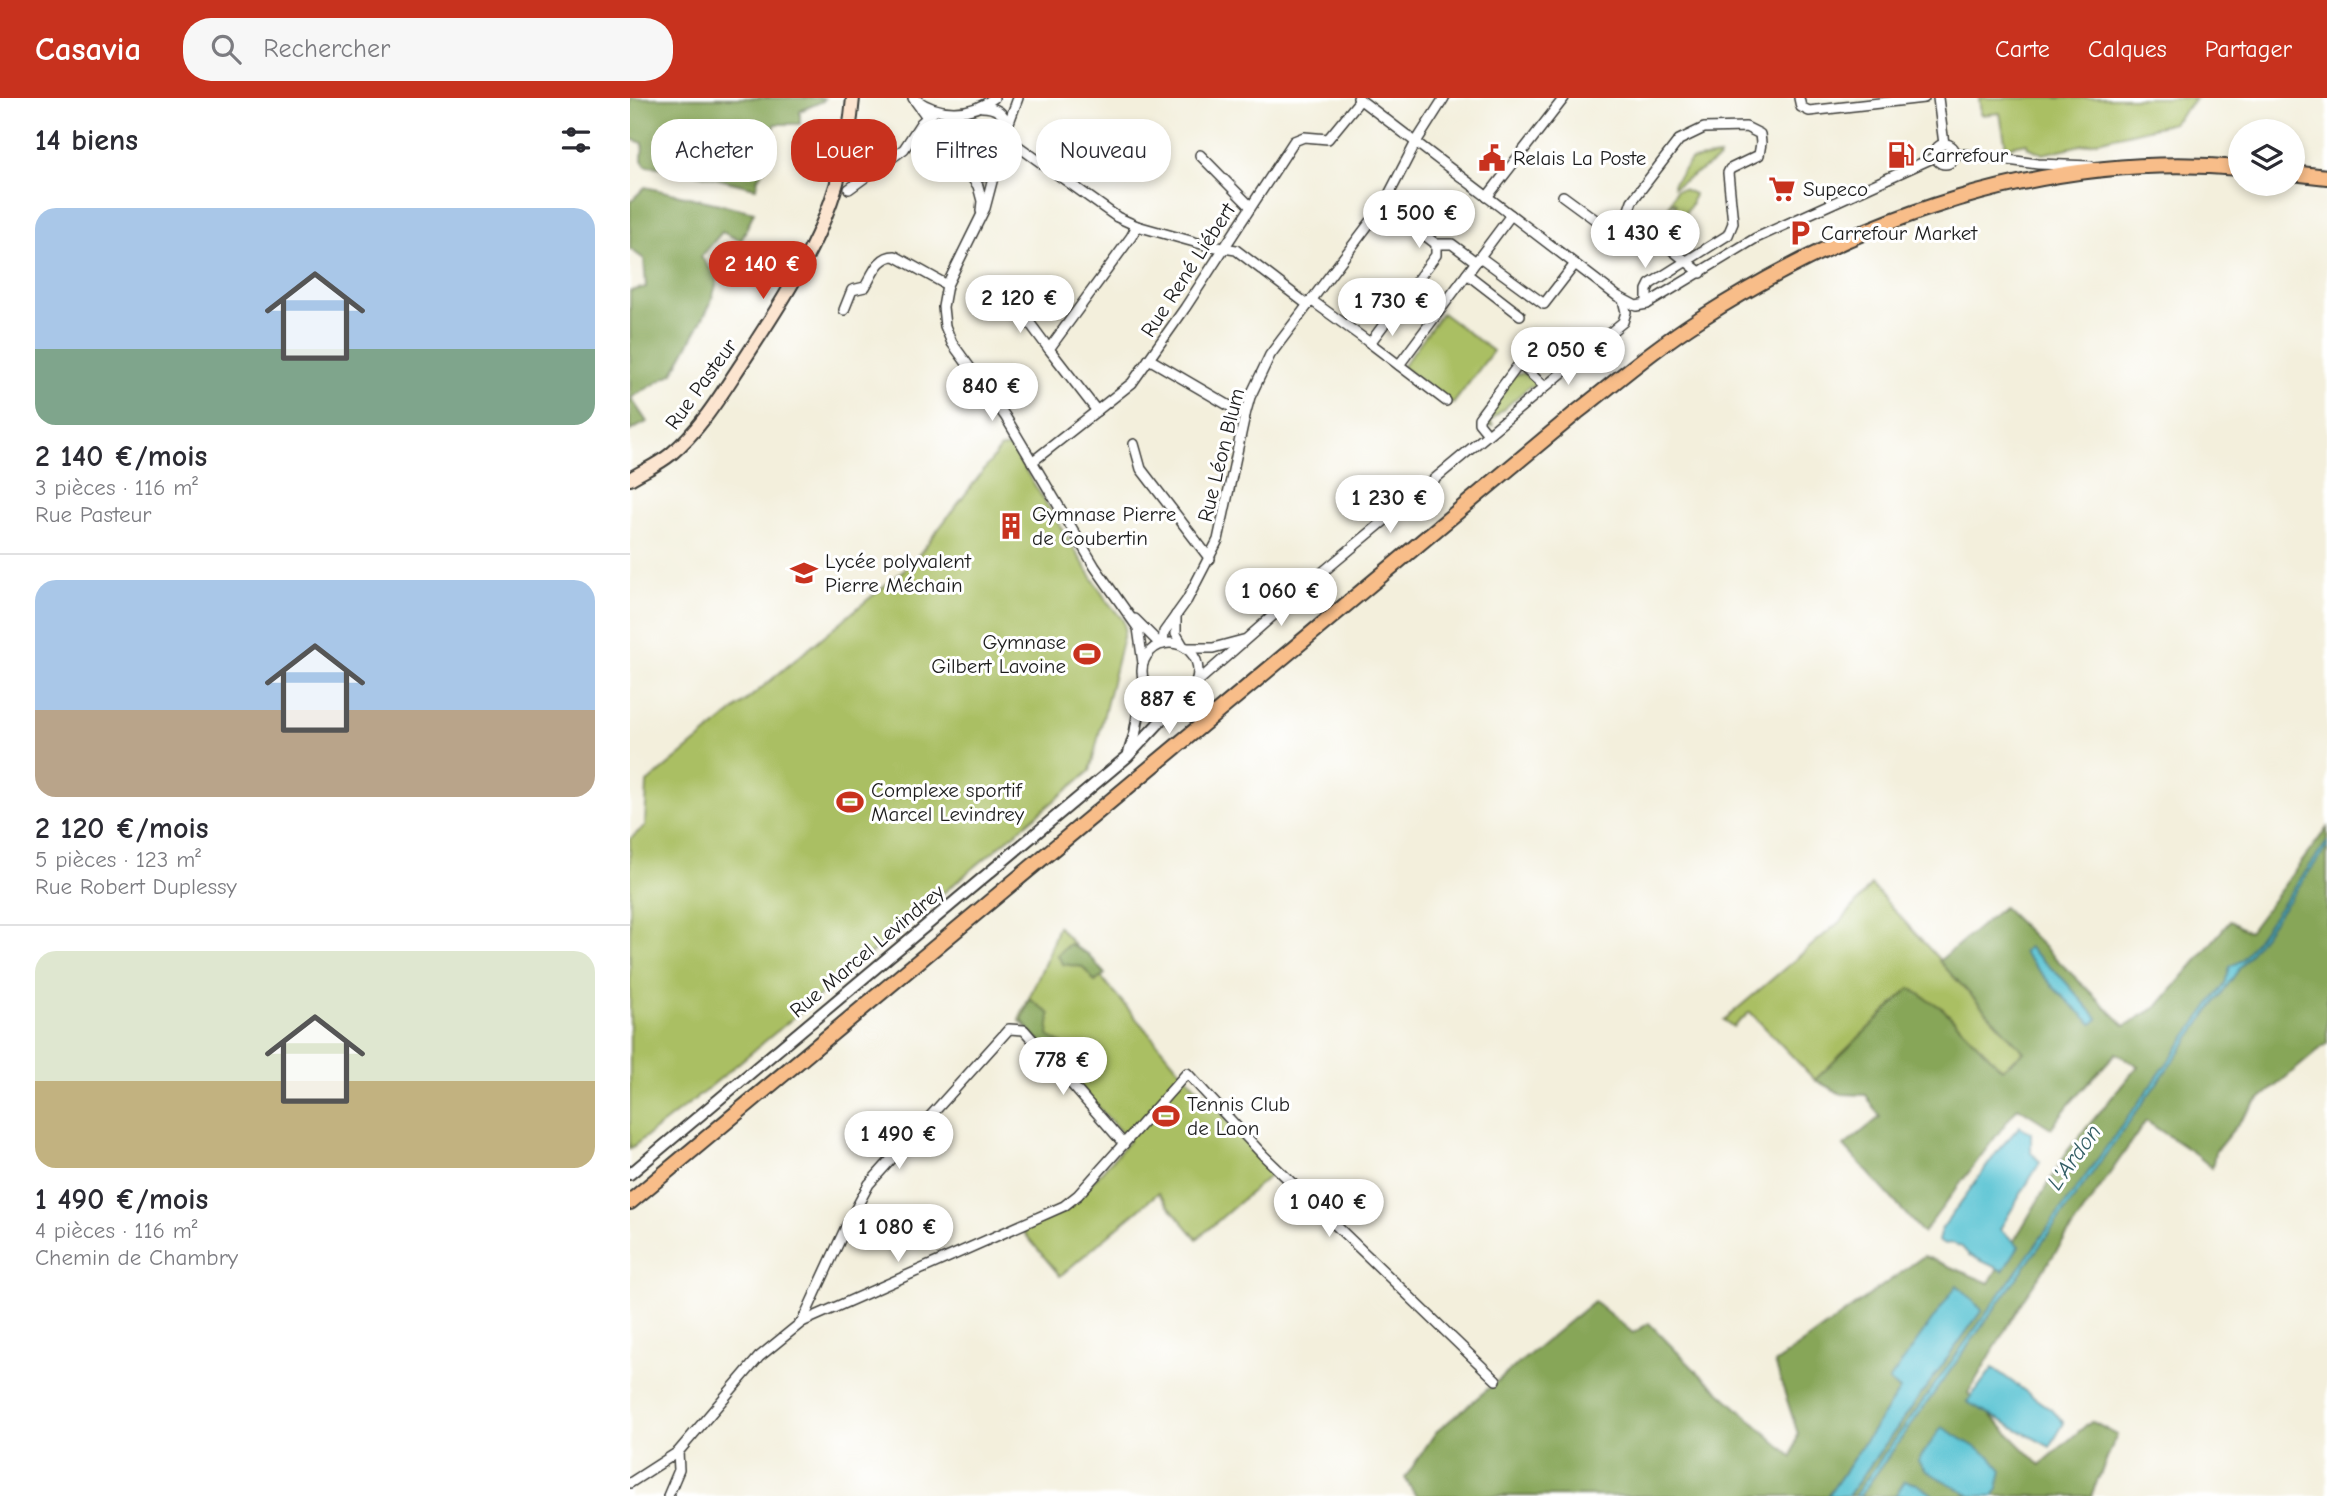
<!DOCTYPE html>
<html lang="fr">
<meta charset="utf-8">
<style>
body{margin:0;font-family:"Comic Neue",sans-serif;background:#f7f7f7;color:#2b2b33;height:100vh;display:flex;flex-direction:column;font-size:26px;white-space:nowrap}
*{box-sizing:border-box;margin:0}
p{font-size:23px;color:#7c7c81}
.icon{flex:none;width:38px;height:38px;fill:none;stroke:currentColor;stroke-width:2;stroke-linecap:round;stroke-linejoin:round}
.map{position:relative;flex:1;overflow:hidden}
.drawer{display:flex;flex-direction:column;background:#fff;width:630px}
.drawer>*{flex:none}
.guide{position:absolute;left:21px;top:21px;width:665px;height:63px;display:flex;gap:14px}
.controls{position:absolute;left:1598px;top:21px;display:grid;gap:14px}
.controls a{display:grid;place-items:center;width:77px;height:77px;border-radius:50%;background:#fff;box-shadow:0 4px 10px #0003;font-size:35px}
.price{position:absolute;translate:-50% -60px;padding:0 16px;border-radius:24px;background:#fff;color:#222;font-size:23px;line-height:46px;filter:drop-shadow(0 2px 4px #0008)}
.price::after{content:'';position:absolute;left:50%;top:42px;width:21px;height:16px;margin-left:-10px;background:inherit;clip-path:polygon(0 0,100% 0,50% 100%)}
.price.current{background:#c8321e;color:#fff}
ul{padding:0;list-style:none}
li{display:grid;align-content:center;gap:14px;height:371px;padding:0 35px}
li+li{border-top:2px solid #e1e1e2}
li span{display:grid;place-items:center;height:217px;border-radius:21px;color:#555}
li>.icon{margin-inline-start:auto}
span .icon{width:126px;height:126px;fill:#fffc;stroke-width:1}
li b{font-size:30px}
h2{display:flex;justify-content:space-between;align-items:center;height:84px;padding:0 35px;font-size:30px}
.tag{padding:0 24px;border-radius:28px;background:#fff;box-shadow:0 4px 10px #0003;font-size:24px;line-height:63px}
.tag.current{background:#c8321e;color:#fff}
header{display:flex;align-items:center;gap:42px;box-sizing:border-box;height:98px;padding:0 35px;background:#c8321e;color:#fff}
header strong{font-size:33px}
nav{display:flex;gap:38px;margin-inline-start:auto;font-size:24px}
.search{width:490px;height:63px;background:#f7f7f7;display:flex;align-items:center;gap:18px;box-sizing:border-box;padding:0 24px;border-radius:28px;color:#7c7c81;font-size:26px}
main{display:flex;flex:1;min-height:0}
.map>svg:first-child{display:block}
.green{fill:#aabf63;stroke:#636e40;stroke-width:2}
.forest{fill:#87a659;stroke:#52613a;stroke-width:2}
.water{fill:#59c3d3;stroke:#3a7078;stroke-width:2}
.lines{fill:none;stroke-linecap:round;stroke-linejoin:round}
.minor-casing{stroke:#3c3c39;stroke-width:12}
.tertiary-casing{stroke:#3c3c39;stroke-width:14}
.secondary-casing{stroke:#3c3c39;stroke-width:16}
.primary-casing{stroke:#3c3c39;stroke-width:18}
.minor{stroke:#fff;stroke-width:9}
.tertiary{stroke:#fff;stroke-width:10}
.secondary{stroke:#fce5d0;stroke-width:12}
.primary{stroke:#f8bd89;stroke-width:14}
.labels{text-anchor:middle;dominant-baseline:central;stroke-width:6;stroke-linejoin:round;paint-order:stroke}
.poi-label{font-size:21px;fill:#1c1c1c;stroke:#fff;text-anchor:start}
.street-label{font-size:21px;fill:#1c1c1c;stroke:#fff}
.water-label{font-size:23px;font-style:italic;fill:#345f65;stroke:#fff}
</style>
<header>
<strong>Casavia</strong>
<div class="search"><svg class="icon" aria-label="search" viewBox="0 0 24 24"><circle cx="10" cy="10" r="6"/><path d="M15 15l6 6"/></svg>Rechercher</div>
<nav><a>Carte</a><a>Calques</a><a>Partager</a></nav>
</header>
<main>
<section class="drawer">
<h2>14 biens<svg class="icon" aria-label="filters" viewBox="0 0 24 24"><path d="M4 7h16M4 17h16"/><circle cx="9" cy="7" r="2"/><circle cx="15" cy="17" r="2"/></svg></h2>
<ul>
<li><span style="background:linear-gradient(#a9c7e8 65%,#7fa58c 0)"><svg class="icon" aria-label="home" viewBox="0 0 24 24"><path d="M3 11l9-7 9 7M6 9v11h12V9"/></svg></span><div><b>2 140 €/mois</b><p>3 pièces · 116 m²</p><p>Rue Pasteur</p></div></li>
<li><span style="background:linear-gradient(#a9c7e8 60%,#b9a48a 0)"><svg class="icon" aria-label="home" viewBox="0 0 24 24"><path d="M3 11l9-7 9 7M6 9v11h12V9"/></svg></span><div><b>2 120 €/mois</b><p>5 pièces · 123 m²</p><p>Rue Robert Duplessy</p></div></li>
<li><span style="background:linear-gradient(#dfe7d0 60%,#c2b280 0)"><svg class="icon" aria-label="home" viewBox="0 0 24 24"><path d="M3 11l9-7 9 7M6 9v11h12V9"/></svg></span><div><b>1 490 €/mois</b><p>4 pièces · 116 m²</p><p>Chemin de Chambry</p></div></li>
</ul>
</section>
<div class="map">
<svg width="1697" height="1398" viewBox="0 0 1697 1398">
<rect width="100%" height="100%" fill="#fff"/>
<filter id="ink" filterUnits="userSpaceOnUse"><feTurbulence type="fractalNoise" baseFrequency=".0143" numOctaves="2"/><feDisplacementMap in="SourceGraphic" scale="14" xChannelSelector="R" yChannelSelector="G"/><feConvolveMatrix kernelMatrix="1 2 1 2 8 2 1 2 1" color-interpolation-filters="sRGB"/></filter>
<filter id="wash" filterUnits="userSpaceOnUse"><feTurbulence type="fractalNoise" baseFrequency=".00686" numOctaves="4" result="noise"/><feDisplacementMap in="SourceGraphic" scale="28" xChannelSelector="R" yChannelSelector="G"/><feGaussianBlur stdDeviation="1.57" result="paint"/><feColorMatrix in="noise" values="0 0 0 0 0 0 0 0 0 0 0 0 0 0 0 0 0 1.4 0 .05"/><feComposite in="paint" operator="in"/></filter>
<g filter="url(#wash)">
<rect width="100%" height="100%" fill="#f3efdc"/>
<!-- green -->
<g class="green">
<path d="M 1349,0 L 1566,0 L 1543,25 L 1413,56 L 1398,49 L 1397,45 L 1376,49 L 1370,15 L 1351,17 Z"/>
<path d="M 1090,58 L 1089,61 L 1044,89 L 1043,86 L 1061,62 Z"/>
<path d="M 1053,91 L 1064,96 L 1061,107 L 1052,119 L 1041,120 L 1040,113 L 1046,107 L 1044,104 L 1039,109 L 1046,92 Z"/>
<path d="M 812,215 L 863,253 L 823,306 L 772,269 Z"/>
<path d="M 894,275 L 907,285 L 906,293 L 900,288 L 860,323 L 863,328 L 853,327 L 852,319 L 884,277 Z"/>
<path d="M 381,349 L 476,502 L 493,522 L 495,531 L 460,673 L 74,994 L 0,1051 L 0,741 L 15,728 L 17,685 L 283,464 L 371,350 Z"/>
<path d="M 1241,787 L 1394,954 L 1372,971 L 1313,911 L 1280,890 L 1185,982 L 1120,914 L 1103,929 L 1094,922 L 1214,820 Z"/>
<path d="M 428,828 L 549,971 L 643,1070 L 644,1074 L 567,1141 L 528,1095 L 430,1178 L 391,1131 L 441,1108 L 499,1043 L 389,922 L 417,860 Z"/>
</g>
<!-- forest -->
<g class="forest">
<path d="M 0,0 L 195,0 L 193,3 L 170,13 L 170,26 L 145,26 L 139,64 L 128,80 L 126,90 C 89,82 54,70 16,68 L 12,62 L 13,45 L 0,41 Z"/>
<path d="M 15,89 L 124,114 L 111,143 L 92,134 L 71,159 L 88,181 L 80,207 L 43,275 L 1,300 L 17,324 L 0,333 L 0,193 L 16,189 L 14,161 L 0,151 L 0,104 Z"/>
<path d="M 1697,730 L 1697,945 L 1624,1006 L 1585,1054 L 1582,1070 L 1564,1055 L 1516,1023 L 1394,1200 L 1338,1295 L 1410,1367 L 1461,1323 L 1487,1337 L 1461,1398 L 1218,1398 L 1352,1212 L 1259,1282 L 1270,1292 L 1198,1398 L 786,1398 L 775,1380 L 806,1334 L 964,1203 L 1003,1235 L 1019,1225 L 1063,1270 L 1162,1359 L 1168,1336 L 1145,1265 L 1294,1158 L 1359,1185 L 1438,1052 L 1508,968 L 1486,955 L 1441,1004 L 1421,1030 L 1388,1009 L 1293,1135 L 1214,1048 L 1250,1019 L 1236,997 L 1211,996 L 1185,982 L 1280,890 L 1313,911 L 1372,971 L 1394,954 L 1309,863 L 1373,809 L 1495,928 L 1528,908 L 1600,823 L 1619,834 Z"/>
<path d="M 439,846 L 458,856 L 475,876 L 465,884 L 453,869 L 433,866 L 427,857 Z"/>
<path d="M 400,901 L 420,916 L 418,938 L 448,955 L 451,973 L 440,977 L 392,923 Z"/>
</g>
<!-- water -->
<g class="water">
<path d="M 1697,744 L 1697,749 L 1230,1398 L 1224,1398 L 1595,885 L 1600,869 L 1612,862 Z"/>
<path d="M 1398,849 L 1434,882 L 1468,921 L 1462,926 L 1425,891 L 1393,854 Z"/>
<path d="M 1390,1028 L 1401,1035 L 1401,1054 L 1410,1064 L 1370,1131 L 1389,1148 L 1373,1173 L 1339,1157 L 1332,1149 L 1323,1145 L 1313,1146 L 1308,1143 L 1311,1132 L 1370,1050 Z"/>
<path d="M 1327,1187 L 1352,1212 L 1218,1398 L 1198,1398 L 1270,1292 L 1259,1283 Z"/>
<path d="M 1363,1270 L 1424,1314 L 1434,1325 L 1420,1349 L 1337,1304 Z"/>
<path d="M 1312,1329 L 1360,1358 L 1372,1372 L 1368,1391 L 1363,1398 L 1341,1398 L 1295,1372 L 1288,1363 Z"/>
<path d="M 1275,1383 L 1287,1386 L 1305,1398 L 1265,1398 Z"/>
</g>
</g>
<g filter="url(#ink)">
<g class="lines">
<defs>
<g id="minor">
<path d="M 283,0 L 348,88 L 352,103 L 351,113"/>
<path d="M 388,0 L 374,38 L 355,110 L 317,187 L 313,209 L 315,228 L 322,245 L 375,318 L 465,469 L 508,530 L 513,565"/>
<path d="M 728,0 L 987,198 L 1006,208 L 1017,206 L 1126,140 L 1305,59"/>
<path d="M 1169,0 L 1171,9 L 1179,13 L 1294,0"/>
<path d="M 1308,0 L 1314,46"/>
<path d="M 285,1 C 310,19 340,18 364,0"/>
<path d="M 352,9 C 365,9 374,14 377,27"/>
<path d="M 374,38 L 487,119 L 507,128 L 575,147 L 606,152 L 678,207"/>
<circle cx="1315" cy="56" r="10"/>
<path d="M 1325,55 L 1408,66 L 1461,68"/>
<path d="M 570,57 L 620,108"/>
<path d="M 339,73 L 351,79 L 359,77 L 365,70"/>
<path d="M 219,91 L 274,51 L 291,25 L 306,12"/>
<path d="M 933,98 L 978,131 L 987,130 L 994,126 L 1002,103 L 1049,42 L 1074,30 L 1116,29 L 1130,36 L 1131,45 L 1129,57 L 1100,71 L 1098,75 L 1103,125 L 1098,137 L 1020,186 L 1017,192 L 1017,206"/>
<path d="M 857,99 L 934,0"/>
<path d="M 754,106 L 806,146 L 822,146 L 846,164"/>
<path d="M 998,117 L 1071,175"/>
<path d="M 850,159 L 914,206 L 945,166"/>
<path d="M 837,176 L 890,217"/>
<path d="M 681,202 L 740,245 L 806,157 L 806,146"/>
<path d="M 399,209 L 399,224 L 419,251"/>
<path d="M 214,212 L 222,192 L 235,189 C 243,176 248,158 265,158 L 317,187"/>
<path d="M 740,245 L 816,303"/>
<path d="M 519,261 L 615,317"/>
<path d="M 769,267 L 881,117"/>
<path d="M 467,313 L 419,251 L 501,139 L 507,128"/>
<path d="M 858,336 L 849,325 L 849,320 L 886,270 L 892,268 L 915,289"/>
<path d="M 504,346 L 511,371 L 580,461"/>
<path d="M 402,364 L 502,285 L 555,210 L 664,43 L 674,39 L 698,41 L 730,2"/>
<path d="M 546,517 L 546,536 L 553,548"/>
<path d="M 505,521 L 530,546"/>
<circle cx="540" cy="573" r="28"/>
<path d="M 533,546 L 534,534 L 557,502 L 588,442 L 615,317 L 620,299 L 640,257 L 754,106 L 786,44 L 814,0"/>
<path d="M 557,550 L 583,550 L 613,542"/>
<path d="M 565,586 L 694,473 L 993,224 L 996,214 L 993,202"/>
<path d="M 172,1224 L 215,1131 L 239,1086 L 379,931 L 394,932 L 494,1046"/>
<path d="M 0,1385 L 48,1354 L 129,1259 L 172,1224 L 434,1108 L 448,1097 L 557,975 L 634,1058 L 866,1282"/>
<path d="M 38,1398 L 49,1372 L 48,1354"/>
</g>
<g id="tertiary">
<path d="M 499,655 L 505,636 L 514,583"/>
<path d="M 0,1076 L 497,659 L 555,597"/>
</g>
<path id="secondary" d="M 0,381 C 13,373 29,366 41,356 C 73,329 93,293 116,259 C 173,172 214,106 223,0"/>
<g id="primary">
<path d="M 1662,75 L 1697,79"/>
<path d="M 0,1104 L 947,314 C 988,282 1026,249 1070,221 C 1231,118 1416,53 1610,70"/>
</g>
</defs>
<!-- minor casing -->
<use href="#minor" class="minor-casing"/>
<!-- tertiary casing -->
<use href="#tertiary" class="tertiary-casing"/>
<!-- secondary casing -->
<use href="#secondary" class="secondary-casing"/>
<!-- primary casing -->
<use href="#primary" class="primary-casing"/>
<!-- minor -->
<use href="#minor" class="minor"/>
<!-- tertiary -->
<use href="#tertiary" class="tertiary"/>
<!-- secondary -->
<use href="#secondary" class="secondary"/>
<!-- primary -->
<use href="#primary" class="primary"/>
</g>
</g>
<!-- icons -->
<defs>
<symbol id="fuel-bare" viewBox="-9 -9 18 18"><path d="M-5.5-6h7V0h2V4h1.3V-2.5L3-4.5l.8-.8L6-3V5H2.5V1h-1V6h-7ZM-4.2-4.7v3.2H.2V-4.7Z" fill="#c8321e" stroke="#fff" stroke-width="2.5" paint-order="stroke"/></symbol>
<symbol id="civic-bare" viewBox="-9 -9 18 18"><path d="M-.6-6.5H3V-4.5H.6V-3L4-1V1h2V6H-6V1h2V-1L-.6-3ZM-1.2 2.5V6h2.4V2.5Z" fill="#c8321e" stroke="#fff" stroke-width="2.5" paint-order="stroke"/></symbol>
<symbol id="supermarket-bare" viewBox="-9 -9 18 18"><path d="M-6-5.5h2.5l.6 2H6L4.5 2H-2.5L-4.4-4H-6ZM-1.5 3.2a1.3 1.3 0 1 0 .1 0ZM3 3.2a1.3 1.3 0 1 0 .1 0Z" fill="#c8321e" stroke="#fff" stroke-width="2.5" paint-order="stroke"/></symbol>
<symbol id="parking-bare" viewBox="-9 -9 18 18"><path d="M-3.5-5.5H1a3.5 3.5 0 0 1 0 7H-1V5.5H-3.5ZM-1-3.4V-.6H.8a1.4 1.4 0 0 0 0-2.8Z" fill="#c8321e" stroke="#fff" stroke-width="2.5" paint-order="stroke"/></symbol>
<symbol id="building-bare" viewBox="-9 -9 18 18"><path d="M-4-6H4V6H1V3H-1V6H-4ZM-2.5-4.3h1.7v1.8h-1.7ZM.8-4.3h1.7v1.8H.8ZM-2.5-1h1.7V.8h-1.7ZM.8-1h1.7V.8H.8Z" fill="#c8321e" stroke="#fff" stroke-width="2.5" paint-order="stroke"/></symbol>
<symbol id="school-bare" viewBox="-9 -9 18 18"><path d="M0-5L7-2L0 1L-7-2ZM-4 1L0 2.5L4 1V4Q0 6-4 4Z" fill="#c8321e" stroke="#fff" stroke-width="2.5" paint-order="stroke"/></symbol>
<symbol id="stadium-bare" viewBox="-9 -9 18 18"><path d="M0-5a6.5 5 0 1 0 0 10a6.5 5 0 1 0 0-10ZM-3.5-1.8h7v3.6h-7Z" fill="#c8321e" stroke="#fff" stroke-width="2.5" paint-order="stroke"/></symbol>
</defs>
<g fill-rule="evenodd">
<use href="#fuel-bare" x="1252" y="38" width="38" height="38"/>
<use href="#civic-bare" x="843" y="41" width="38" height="38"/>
<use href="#supermarket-bare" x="1133" y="72" width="38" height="38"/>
<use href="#parking-bare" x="1151" y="116" width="38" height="38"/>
<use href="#building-bare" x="362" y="409" width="38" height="38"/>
<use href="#school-bare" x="155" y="456" width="38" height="38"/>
<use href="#stadium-bare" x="438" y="537" width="38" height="38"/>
<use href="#stadium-bare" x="201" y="685" width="38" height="38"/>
<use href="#stadium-bare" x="517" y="999" width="38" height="38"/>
</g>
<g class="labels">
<!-- poi labels -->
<g class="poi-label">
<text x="1292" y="57">Carrefour</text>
<text x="883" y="60">Relais La Poste</text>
<text x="1173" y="91">Supeco</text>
<text x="1191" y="135">Carrefour Market</text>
<text x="402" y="416">Gymnase Pierre<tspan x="402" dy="24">de Coubertin</tspan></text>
<text x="195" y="463">Lycée polyvalent<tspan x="195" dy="24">Pierre Méchain</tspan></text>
<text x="436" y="544" text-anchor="end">Gymnase<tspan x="436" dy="24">Gilbert Lavoine</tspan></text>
<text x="241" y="692">Complexe sportif<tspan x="241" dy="24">Marcel Levindrey</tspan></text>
<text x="557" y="1006">Tennis Club<tspan x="557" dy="24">de Laon</tspan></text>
</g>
<!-- street labels -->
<g class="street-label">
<text transform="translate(558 172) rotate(-57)">Rue René Liébert</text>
<text transform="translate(71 286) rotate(-54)">Rue Pasteur</text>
<text transform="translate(591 357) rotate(-76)">Rue Léon Blum</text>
<text transform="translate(237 853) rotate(-40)">Rue Marcel Levindrey</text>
</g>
<!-- water labels -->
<g class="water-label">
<text transform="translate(1444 1059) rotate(-54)">L'Ardon</text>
</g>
</g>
</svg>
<div class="controls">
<a><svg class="icon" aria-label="layers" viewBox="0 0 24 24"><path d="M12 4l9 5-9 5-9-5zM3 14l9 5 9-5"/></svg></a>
</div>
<b class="price" style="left:789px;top:152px">1 500 €</b>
<b class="price" style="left:1015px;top:172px">1 430 €</b>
<b class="price current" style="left:133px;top:203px">2 140 €</b>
<b class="price" style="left:390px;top:237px">2 120 €</b>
<b class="price" style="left:762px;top:240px">1 730 €</b>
<b class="price" style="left:938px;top:289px">2 050 €</b>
<b class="price" style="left:362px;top:325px">840 €</b>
<b class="price" style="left:760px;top:437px">1 230 €</b>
<b class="price" style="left:651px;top:530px">1 060 €</b>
<b class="price" style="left:539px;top:638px">887 €</b>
<b class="price" style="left:433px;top:999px">778 €</b>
<b class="price" style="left:269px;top:1073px">1 490 €</b>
<b class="price" style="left:699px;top:1141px">1 040 €</b>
<b class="price" style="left:268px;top:1166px">1 080 €</b>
<div class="guide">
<a class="tag">Acheter</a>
<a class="tag current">Louer</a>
<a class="tag">Filtres</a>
<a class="tag">Nouveau</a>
</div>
</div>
</main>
